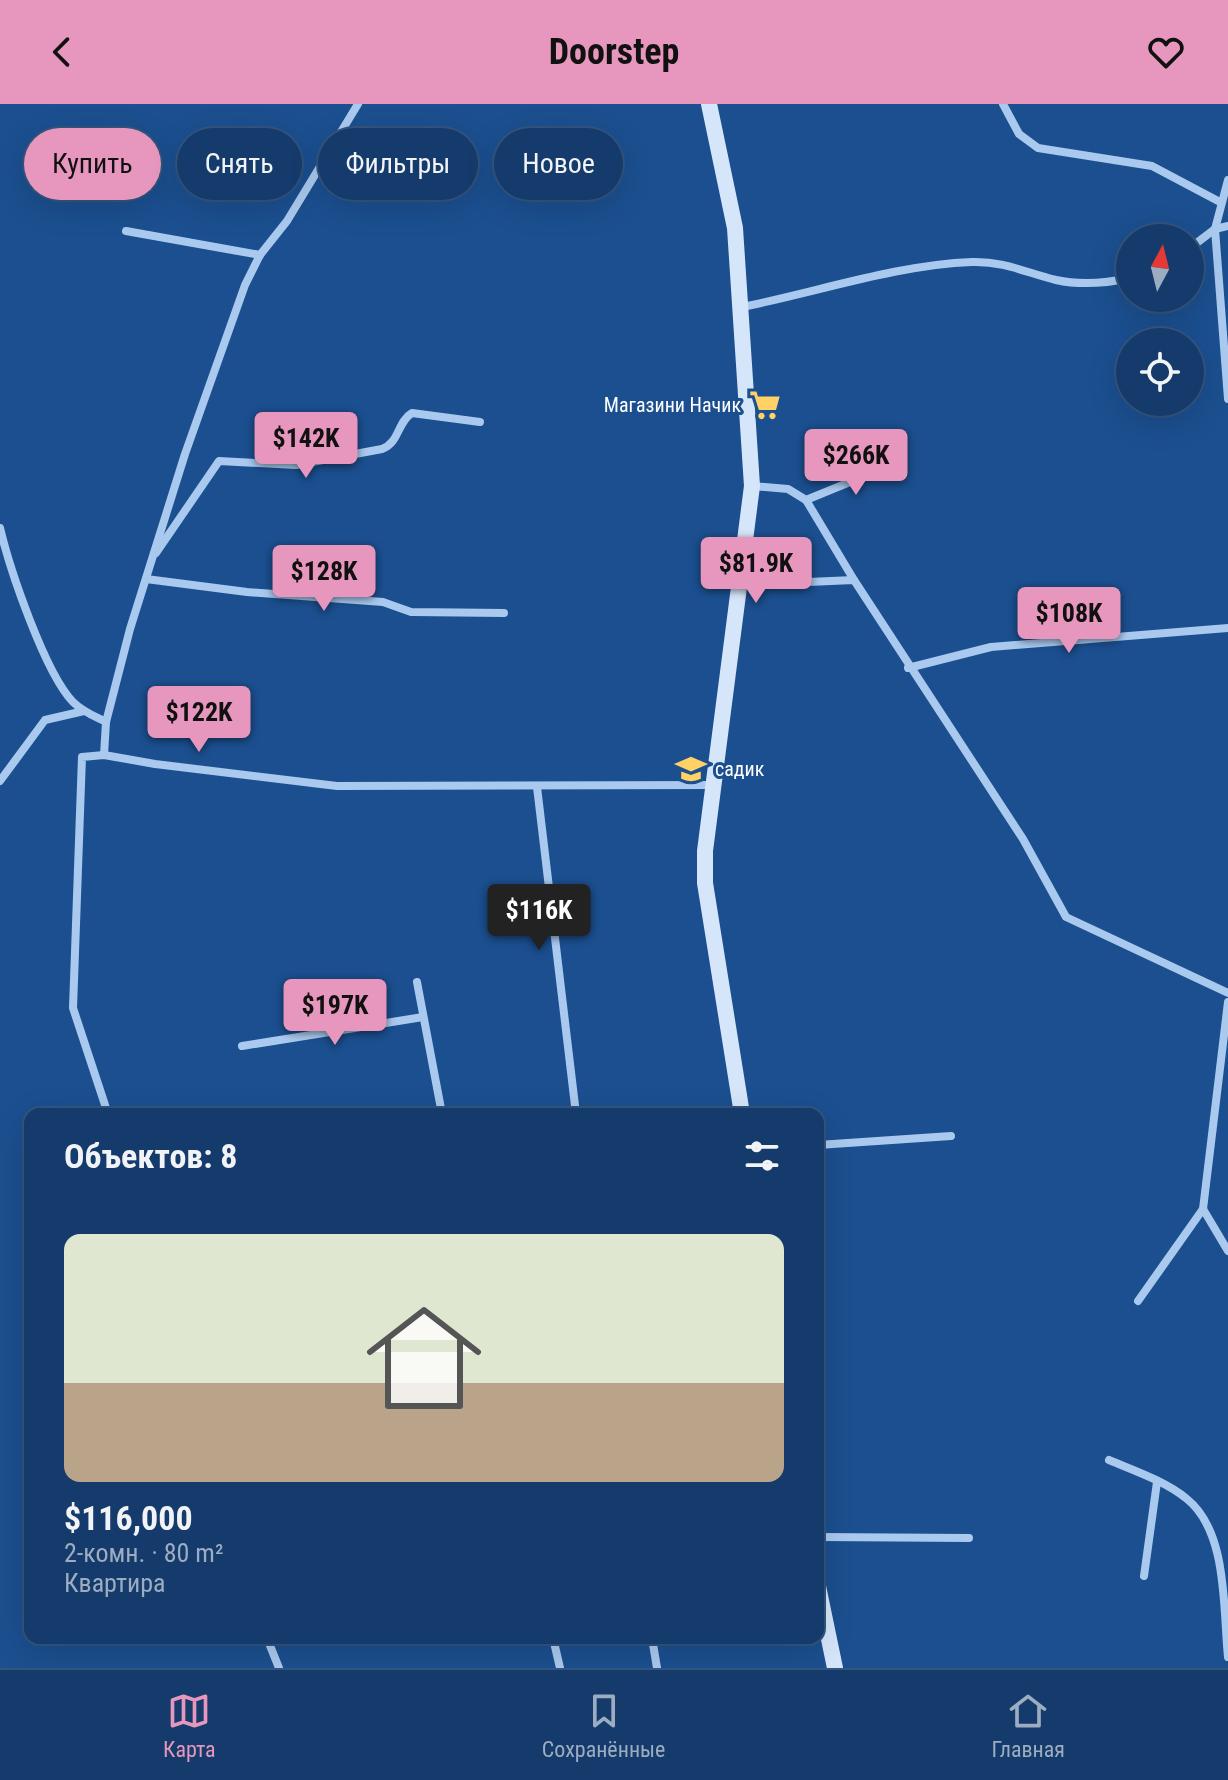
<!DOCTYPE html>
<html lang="ru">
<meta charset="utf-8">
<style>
body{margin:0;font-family:"Roboto Condensed",sans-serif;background:#1d4271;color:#f1f3f6;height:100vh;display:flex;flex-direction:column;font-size:30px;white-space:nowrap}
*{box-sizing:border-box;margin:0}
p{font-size:26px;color:#9dadc1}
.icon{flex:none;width:44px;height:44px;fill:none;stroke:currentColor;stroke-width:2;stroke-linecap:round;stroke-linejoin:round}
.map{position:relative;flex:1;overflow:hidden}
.panel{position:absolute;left:24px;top:1004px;width:800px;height:536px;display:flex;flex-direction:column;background:#143b6b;border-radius:16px;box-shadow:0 8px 32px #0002,0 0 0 2px #33557e}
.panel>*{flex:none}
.banner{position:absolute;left:24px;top:24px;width:800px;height:72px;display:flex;gap:16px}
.needle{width:52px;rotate:7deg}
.fabs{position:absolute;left:1116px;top:120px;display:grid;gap:16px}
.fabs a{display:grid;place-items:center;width:88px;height:88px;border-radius:50%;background:#143b6b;box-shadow:0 8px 32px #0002,0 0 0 2px #33557e;font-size:40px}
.price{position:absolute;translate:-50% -68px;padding:0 18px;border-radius:8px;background:#e797bd;color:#111;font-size:26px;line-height:52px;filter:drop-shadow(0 2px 4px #0008)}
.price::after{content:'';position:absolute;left:50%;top:48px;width:24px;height:18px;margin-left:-12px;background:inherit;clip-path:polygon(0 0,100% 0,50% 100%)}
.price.selected{background:#222;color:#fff}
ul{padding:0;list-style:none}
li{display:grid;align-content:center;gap:16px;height:424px;padding:0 40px}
li span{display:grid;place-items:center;height:248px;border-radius:16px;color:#555}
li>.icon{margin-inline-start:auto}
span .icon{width:144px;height:144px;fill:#fffc;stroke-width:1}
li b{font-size:34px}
h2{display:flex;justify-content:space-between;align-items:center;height:96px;padding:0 40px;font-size:34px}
.tag{padding:0 28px;border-radius:36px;background:#143b6b;box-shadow:0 8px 32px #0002,0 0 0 2px #33557e;font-size:28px;line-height:72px}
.tag.selected{background:#e797bd;color:#111}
header{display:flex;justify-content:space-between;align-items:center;height:104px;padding:0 40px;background:#e797bd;color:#111;font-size:36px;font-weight:700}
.menu{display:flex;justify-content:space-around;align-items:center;height:112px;border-top:2px solid #33557e;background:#143b6b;font-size:22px;color:#9dadc1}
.menu a{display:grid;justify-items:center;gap:4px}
.menu .selected{color:#e797bd}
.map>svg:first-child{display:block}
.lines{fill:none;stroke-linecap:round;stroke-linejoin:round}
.street{stroke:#a9c9ee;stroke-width:8}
.secondary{stroke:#d6e6fa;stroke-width:16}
.labels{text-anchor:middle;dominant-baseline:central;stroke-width:6;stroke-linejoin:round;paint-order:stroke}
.poi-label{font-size:20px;fill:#fff;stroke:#1b4f8f;text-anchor:end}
</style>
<header><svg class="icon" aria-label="back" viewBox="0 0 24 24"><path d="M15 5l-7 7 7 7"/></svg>Doorstep<svg class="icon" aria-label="heart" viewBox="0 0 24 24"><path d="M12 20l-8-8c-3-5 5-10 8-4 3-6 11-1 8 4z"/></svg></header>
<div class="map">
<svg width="1228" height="1564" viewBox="0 0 1228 1564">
<rect width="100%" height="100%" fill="#1b4f8f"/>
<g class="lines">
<!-- street -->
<g class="street">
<path d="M 1003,0 L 1019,30 L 1038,44 L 1152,62 L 1220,98"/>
<path d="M 1228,76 L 1215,125 L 1228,295"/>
<path d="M 126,127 L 260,151"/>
<path d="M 1190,144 L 1215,125 L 1228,122"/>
<path d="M 742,203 C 818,188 895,161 972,158 C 1004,157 1027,169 1056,176 C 1079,181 1107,179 1130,174"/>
<path d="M 752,382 L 788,385 L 806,396 L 854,476"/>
<path d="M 806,396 L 894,360"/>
<path d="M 0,424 C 10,466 45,569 73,598 C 83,608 94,612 106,618"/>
<path d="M 156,449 L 219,357 L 296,361 L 382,345 C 400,338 397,318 412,309 L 480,318"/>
<path d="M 146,475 L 247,488 L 383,498 L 411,508 L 504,509"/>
<path d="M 739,481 L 854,476 L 1023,735 L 1066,813 L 1228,889"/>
<path d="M 908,564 L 991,543 L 1228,524"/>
<path d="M 104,651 L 106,618 L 130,525 L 185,350 L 245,181 L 260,151 L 287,117 L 358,0"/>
<path d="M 0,677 L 45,616 L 84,607"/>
<path d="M 537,683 L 576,1010"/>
<path d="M 417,878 L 442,1010"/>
<path d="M 1228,898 L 1203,1105 L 1228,1147"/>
<path d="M 242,942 L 423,913"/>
<path d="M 108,1010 L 73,904 L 82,653 L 104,651 L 155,660 L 337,682 L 712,681"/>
<path d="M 818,1041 L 951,1032"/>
<path d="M 1138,1197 L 1203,1105"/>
<path d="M 1109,1356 C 1135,1367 1165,1377 1187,1395 C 1228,1428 1223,1505 1228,1553"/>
<path d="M 818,1433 L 969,1434"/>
<path d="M 1144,1472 L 1157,1378"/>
<path d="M 267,1534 L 279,1564"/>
<path d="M 553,1534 L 560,1564"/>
<path d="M 652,1534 L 657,1564"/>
</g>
<!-- secondary -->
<g class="secondary">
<path d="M 709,0 L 735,124 L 752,382 L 705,747 L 705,779 L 742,1010"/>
<path d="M 818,1482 L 835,1564"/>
</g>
</g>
<!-- icons -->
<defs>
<symbol id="supermarket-bare" viewBox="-9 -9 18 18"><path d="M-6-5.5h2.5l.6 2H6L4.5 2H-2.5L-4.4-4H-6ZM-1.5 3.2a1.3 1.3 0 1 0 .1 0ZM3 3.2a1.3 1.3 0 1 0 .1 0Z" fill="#ffd166" stroke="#1b4f8f" stroke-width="2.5" paint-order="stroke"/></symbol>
<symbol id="school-bare" viewBox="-9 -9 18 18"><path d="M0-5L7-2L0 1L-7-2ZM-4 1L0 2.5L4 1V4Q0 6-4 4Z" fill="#ffd166" stroke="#1b4f8f" stroke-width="2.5" paint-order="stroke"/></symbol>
</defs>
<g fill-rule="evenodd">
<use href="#supermarket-bare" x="743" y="279" width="44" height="44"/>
<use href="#school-bare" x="669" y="643" width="44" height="44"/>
</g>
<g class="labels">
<!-- poi labels -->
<g class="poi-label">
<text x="741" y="301">Магазини Начик</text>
<text x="715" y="665" text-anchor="start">садик</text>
</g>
</g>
</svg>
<div class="fabs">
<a><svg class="needle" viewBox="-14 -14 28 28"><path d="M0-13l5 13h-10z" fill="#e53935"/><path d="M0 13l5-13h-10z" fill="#9dadc1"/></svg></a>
<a><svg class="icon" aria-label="locate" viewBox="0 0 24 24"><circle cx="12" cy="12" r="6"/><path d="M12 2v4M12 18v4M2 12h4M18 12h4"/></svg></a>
</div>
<b class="price" style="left:306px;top:376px">$142K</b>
<b class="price" style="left:856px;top:393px">$266K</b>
<b class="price" style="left:756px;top:501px">$81.9K</b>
<b class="price" style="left:324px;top:509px">$128K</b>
<b class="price" style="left:1069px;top:551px">$108K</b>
<b class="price" style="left:199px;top:650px">$122K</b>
<b class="price selected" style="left:539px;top:848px">$116K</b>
<b class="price" style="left:335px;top:943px">$197K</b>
<div class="banner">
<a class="tag selected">Купить</a>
<a class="tag">Снять</a>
<a class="tag">Фильтры</a>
<a class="tag">Новое</a>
</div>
<section class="panel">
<h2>Объектов: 8<svg class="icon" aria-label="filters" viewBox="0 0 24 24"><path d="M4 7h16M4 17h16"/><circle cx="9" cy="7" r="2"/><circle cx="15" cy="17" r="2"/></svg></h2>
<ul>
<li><span style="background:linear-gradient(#dfe7d0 60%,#b9a48a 0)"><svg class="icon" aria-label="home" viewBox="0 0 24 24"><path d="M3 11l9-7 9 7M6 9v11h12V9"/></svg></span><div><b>$116,000</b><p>2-комн. · 80 m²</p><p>Квартира</p></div></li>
</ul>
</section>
</div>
<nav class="menu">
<a class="selected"><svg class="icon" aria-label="map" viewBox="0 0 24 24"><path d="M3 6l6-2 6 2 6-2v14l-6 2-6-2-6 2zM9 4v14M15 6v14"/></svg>Карта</a>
<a><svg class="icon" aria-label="saved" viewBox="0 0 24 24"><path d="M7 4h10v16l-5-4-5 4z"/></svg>Сохранённые</a>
<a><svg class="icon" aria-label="home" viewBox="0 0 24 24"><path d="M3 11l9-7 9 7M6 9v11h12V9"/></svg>Главная</a>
</nav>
